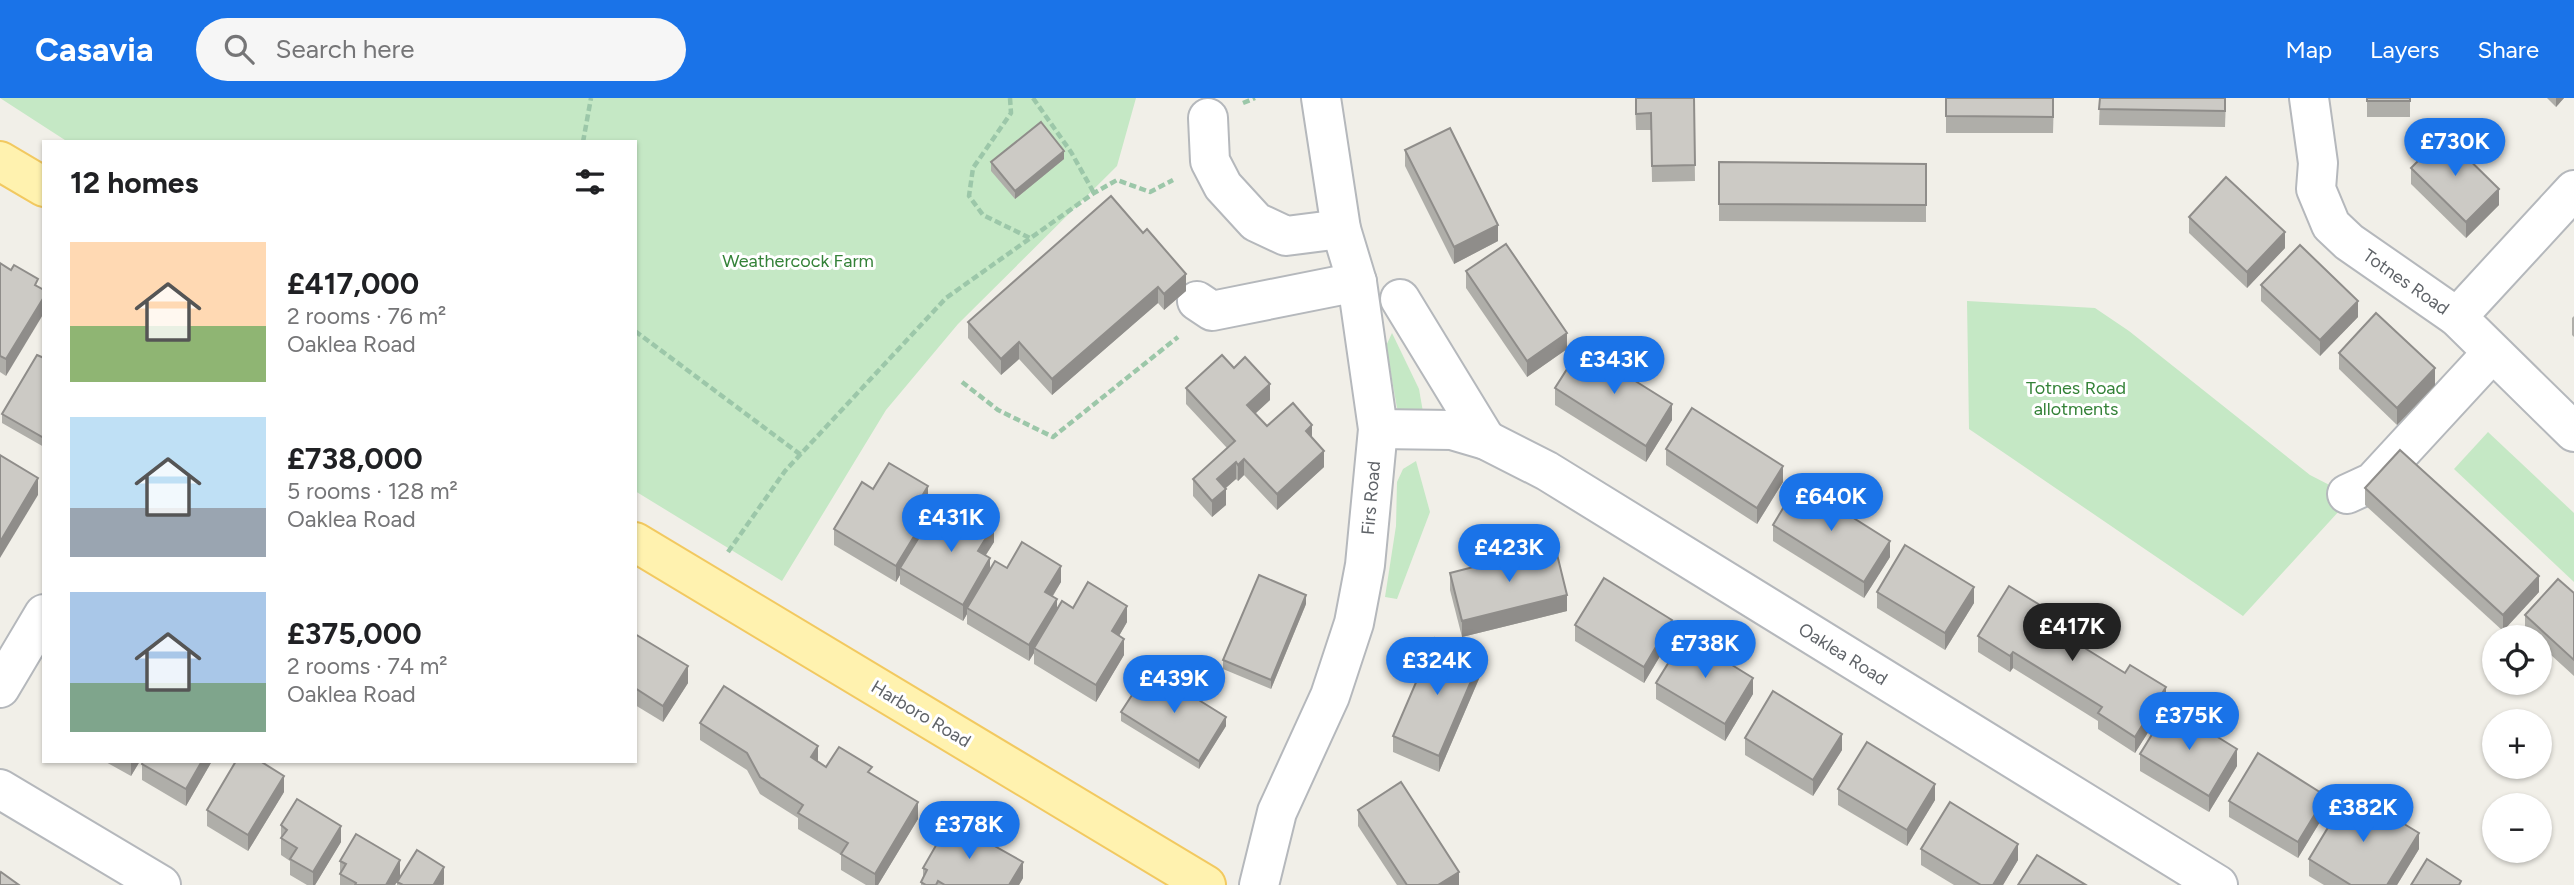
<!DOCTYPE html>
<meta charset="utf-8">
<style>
body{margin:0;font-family:Figtree,sans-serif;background:#f6f6f6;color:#202124;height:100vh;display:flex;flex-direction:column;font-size:26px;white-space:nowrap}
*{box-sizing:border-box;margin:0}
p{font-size:23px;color:#757577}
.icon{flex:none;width:38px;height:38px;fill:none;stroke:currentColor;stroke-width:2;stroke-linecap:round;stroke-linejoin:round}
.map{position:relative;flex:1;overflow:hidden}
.drawer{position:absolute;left:42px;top:42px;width:595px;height:623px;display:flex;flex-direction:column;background:#fff;border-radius:0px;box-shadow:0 2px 5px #0004}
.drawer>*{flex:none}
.controls{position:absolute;left:2482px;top:527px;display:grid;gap:14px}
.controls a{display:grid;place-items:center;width:70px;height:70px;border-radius:50%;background:#fff;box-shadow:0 2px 5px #0004;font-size:35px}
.price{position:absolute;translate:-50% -60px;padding:0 16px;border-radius:24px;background:#1a73e8;color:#fff;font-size:23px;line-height:46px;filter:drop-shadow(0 2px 4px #0008)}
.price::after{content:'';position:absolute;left:50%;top:42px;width:21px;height:16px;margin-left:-10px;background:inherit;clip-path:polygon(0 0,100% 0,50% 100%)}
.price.selected{background:#222;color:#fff}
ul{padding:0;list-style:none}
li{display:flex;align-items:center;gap:21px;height:175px;padding:0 28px}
li span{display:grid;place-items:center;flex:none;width:196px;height:140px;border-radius:0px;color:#555}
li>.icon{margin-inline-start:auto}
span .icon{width:84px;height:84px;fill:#fffc;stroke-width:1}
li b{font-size:30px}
h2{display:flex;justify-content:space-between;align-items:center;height:84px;padding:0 28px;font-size:30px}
header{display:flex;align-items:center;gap:42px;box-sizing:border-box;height:98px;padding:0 35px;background:#1a73e8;color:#fff}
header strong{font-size:33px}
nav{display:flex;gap:38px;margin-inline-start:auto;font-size:24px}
.search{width:490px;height:63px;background:#f6f6f6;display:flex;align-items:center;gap:18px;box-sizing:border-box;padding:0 24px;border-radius:38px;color:#757577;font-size:26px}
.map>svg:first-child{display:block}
.green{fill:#c5e8c5}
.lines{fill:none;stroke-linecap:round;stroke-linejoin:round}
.minor-casing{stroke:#b5b8bc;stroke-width:42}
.major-casing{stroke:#f2c960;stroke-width:42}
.path{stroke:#9cc7a9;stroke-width:4.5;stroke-dasharray:7 3.5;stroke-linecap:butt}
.minor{stroke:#fff;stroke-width:38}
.major{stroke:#fff2af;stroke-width:38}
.wall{fill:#afaea9}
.shaded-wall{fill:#8f8d8a}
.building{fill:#cccac5;stroke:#8f8d8a;stroke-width:2}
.labels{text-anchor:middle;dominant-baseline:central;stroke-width:6;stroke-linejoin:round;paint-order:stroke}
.park-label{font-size:18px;fill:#348238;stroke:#fff}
.street-label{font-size:18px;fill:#5f6368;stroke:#fff}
</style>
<header>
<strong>Casavia</strong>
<div class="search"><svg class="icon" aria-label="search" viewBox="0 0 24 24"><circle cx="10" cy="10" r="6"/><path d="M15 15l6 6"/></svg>Search here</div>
<nav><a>Map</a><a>Layers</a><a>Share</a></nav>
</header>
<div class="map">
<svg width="2574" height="787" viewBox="0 0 2574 787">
<rect width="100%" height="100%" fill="#f1efe8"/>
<!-- green -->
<g class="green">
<path d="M 0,0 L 1136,0 L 1117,68 L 958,226 L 886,312 L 782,483 L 635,393 L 635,44 L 68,44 Z"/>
<path d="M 1967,203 L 2095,210 L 2129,233 L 2310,377 L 2347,396 L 2340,412 L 2243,518 L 1969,331 Z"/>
<path d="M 1392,235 L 1419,291 L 1423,314 L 1411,323 L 1397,310 L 1386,248 Z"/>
<path d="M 2488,334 L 2574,415 L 2574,484 L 2454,371 Z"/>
<path d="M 1416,363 L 1430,414 L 1397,501 L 1385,499 L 1396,428 L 1397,384 L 1403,371 Z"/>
</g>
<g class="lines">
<defs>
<g id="minor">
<path d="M 2309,0 L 2318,65 L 2316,91 L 2331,127 L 2349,144 L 2457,219 L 2574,334"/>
<path d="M 1208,20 L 1210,63 L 1223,88 L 1256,124 L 1286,138 L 1341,131"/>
<path d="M 1400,201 L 1486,342"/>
<path d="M 1197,203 L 1212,213 L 1357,184"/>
<path d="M 2457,219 L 2574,92"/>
<path d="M 1378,331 L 1452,332 L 1486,342 L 1547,373 L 2218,787"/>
<path d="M 2347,396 L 2373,384 L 2492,255"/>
<path d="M 0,590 L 44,516"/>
<path d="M 0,691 L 161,787"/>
<path d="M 1259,787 L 1277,714 L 1330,598 L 1354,525 L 1365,467 L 1378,331 L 1357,184 L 1341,131 L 1321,0"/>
</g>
<g id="major">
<path d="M 0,63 L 44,89"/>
<path d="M 635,444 L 1206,787"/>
</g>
</defs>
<!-- minor casing -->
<use href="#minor" class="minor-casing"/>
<!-- major casing -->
<use href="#major" class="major-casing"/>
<!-- path -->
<g class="path">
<path d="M 1010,0 L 1011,15 L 973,70 L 969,98 L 983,117 L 1032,141"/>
<path d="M 1033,0 L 1071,54 L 1094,95"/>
<path d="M 1243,5 L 1255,0"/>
<path d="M 583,44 L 591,0"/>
<path d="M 635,233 L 801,357"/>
<path d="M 962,284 L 998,312 L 1053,339 L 1178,239"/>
<path d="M 728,454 L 785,373 L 946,200 L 1094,95 L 1117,82 L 1150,94 L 1173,82"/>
</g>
<!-- minor -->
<use href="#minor" class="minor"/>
<!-- major -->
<use href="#major" class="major"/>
</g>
<!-- wall -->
<g class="wall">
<path d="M 1635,0 L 1694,0 L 1695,83 L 1652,84 L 1651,32 L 1636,32 Z"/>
<path d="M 1946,0 L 2054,0 L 2053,35 L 1946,35 Z"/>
<path d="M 2100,0 L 2226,0 L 2225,29 L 2099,27 Z"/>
<rect x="2367" y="0" width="43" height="19"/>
<path d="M 2547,0 L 2564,0 L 2556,9 Z"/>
<path d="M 1405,52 L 1498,143 L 1454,166 L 1405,68 Z"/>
<path d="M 1064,61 L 1015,101 L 991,73 L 991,64 Z"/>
<path d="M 1719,64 L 1926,66 L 1926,124 L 1719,123 Z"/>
<path d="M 2411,70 L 2499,107 L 2466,140 L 2411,86 Z"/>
<path d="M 2189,119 L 2285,150 L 2247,190 L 2189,135 Z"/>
<path d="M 1143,135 L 1186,193 L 1164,212 L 1158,205 L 1052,297 L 1019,261 L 1001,277 L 968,240 L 968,224 Z"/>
<path d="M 0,165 L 11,172 L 6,278 L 0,274 Z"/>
<path d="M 1466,173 L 1567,251 L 1527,279 L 1466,190 Z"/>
<path d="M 2261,187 L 2358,219 L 2320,258 L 2261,203 Z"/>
<path d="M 2574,218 L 2574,239 L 2572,237 L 2572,220 Z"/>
<path d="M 2339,255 L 2435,287 L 2397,327 L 2339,271 Z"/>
<path d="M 44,260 L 44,349 L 2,325 L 2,316 Z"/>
<path d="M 1234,270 L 1270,302 L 1255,316 L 1267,328 L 1312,339 L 1324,369 L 1277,412 L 1244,377 L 1238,383 L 1236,381 L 1225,390 L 1226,407 L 1212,419 L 1193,398 L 1193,381 L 1227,350 L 1186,306 L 1186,290 Z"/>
<path d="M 1555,290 L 1672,322 L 1646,364 L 1555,307 Z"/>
<path d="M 1666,351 L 1783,384 L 1757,426 L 1666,367 Z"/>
<path d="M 2365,390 L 2539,494 L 2503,533 L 2365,407 Z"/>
<path d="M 873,391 L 928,404 L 919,419 L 924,430 L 940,430 L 994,444 L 986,457 L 990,471 L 1007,470 L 1061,484 L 1053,498 L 1057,511 L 1073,510 L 1127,524 L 1119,538 L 1124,557 L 1096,604 L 1034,566 L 1034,555 L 1029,563 L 967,526 L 967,516 L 963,523 L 900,486 L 900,477 L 896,484 L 834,447 L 834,431 Z"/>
<path d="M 1773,427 L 1890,459 L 1864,500 L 1773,443 Z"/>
<path d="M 1450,475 L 1567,513 L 1462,539 L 1450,492 Z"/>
<path d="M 1877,494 L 1974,505 L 1945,552 L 1877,510 Z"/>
<path d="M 2574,495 L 2574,578 L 2539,546 L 2539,539 L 2532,539 L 2525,533 L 2525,517 Z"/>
<path d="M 1306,506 L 1271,591 L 1223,571 L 1223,562 Z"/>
<path d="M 2040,522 L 2166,606 L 2135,655 L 2098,631 L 2098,623 L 2013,570 L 2010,574 L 1978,554 L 1978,538 Z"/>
<path d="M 1575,527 L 1672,538 L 1644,585 L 1575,543 Z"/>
<path d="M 635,536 L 688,585 L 663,624 L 635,607 Z"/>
<path d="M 1481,576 L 1439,674 L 1393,654 L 1393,638 Z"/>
<path d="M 1656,585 L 1753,596 L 1725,643 L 1656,601 Z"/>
<path d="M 44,611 L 44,630 L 43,629 L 43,613 Z"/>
<path d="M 1121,614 L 1226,628 L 1199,671 L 1121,623 Z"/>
<path d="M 700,625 L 818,664 L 826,669 L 872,676 L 918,721 L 878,787 L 866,787 L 841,772 L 841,757 L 798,731 L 798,720 L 760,696 L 747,672 L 700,642 Z"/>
<path d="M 1745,640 L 1842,652 L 1813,698 L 1745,657 Z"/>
<path d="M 2140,656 L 2237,668 L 2209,714 L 2140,673 Z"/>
<path d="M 104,663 L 140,663 L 131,678 Z"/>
<path d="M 143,663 L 212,663 L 186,708 L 142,682 L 142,666 Z"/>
<path d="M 1838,691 L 1935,702 L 1907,748 L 1838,707 Z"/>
<path d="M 284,694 L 248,753 L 207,728 L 207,712 Z"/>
<path d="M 2229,703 L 2326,714 L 2298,760 L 2229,719 Z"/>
<path d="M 1358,712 L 1459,787 L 1397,787 L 1358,728 Z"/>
<path d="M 281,727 L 341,744 L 315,787 L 307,787 L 290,777 L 290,763 L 281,757 Z"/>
<path d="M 1921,751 L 2018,762 L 2003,787 L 1954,787 L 1921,767 Z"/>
<path d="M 2419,751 L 2397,787 L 2324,787 L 2309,778 L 2309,761 Z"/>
<path d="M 340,763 L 400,778 L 444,786 L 443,787 L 397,787 L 397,784 L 395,787 L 340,787 Z"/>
<path d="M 923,770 L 1023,780 L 1019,787 L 921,787 L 921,784 L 923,779 Z"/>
</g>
<!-- shaded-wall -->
<g class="shaded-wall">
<path d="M 2556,0 L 2564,0 L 2556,9 Z"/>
<path d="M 1064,53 L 1064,61 L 1015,101 L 1015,93 Z"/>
<path d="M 2499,91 L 2499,107 L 2466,140 L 2466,124 Z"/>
<path d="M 1498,127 L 1498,143 L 1454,166 L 1454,149 Z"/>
<path d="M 2285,134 L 2285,150 L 2247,190 L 2247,174 Z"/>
<path d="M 1186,176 L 1186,193 L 1164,212 L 1164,196 Z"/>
<path d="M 1158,189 L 1158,205 L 1052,297 L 1052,281 Z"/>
<path d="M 44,199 L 44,215 L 6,278 L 6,261 Z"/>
<path d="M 2358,203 L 2358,219 L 2320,258 L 2320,242 Z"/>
<path d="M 1567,235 L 1567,251 L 1527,279 L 1527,263 Z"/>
<path d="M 1019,244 L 1019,261 L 1001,277 L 1001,261 Z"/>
<path d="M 2435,270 L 2435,287 L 2397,327 L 2397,310 Z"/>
<path d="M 1270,286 L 1270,302 L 1247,323 L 1247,307 Z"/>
<path d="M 1672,306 L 1672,322 L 1646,364 L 1646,348 Z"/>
<path d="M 1312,327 L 1312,343 L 1306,333 Z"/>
<path d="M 1324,353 L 1324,369 L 1277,412 L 1277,396 Z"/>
<path d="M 1244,361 L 1244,377 L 1238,383 L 1238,367 Z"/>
<path d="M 1236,364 L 1236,381 L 1217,398 L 1217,381 Z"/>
<path d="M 1783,368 L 1783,384 L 1757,426 L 1757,410 Z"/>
<path d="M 38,380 L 38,397 L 0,460 L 0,444 Z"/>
<path d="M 928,388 L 928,404 L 912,431 L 912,415 Z"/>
<path d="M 1226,391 L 1226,407 L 1212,419 L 1212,403 Z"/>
<path d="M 924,422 L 924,438 L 900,470 L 900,477 L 896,484 L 896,468 Z"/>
<path d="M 994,427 L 994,444 L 978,469 L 978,453 Z"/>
<path d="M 1890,443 L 1890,459 L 1864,500 L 1864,484 Z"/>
<path d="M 990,460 L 990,476 L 967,510 L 967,516 L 963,523 L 963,507 Z"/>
<path d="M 1061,468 L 1061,484 L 1045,510 L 1045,494 Z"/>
<path d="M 2539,478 L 2539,494 L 2503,533 L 2503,517 Z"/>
<path d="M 1974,489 L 1974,505 L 1945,552 L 1945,535 Z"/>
<path d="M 1306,497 L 1306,506 L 1271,591 L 1271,582 Z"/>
<path d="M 1567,497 L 1567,513 L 1462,539 L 1462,523 Z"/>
<path d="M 1057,501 L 1057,517 L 1034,550 L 1034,555 L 1029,563 L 1029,547 Z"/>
<path d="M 2040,507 L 2040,523 L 2033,518 Z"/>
<path d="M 1127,508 L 1127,524 L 1112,550 L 1112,533 Z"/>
<path d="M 1672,522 L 1672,538 L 1644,585 L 1644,569 Z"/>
<path d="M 1124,541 L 1124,557 L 1096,604 L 1096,587 Z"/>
<path d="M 2013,554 L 2013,570 L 2010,574 L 2010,558 Z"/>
<path d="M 1481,560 L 1481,576 L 1439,674 L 1439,658 Z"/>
<path d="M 688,568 L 688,585 L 663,624 L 663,608 Z"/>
<path d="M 1753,580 L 1753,596 L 1725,643 L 1725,626 Z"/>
<path d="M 2166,589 L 2166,606 L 2135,655 L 2135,639 Z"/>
<path d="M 1226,619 L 1226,628 L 1199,671 L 1199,663 Z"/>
<path d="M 1842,636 L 1842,652 L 1813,698 L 1813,682 Z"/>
<path d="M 818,648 L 818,664 L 811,659 Z"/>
<path d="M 2237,651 L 2237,668 L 2209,714 L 2209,698 Z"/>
<path d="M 131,663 L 140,663 L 131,678 Z"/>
<path d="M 202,663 L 212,663 L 186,708 L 186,691 Z"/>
<path d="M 284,678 L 284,694 L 248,753 L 248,737 Z"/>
<path d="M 1935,686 L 1935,702 L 1907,748 L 1907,732 Z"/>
<path d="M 2326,698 L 2326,714 L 2298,760 L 2298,744 Z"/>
<path d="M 918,704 L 918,721 L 878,787 L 875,787 L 875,776 Z"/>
<path d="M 341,728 L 341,744 L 315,787 L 313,787 L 313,774 Z"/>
<path d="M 2419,735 L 2419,751 L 2397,787 L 2387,787 Z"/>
<path d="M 2018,746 L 2018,762 L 2003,787 L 1993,787 Z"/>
<path d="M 400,762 L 400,779 L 395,787 L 386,787 Z"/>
<path d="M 1023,764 L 1023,780 L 1019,787 L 1009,787 Z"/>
<path d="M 444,769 L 444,786 L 443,787 L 434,787 Z"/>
<path d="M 1459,774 L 1459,787 L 1438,787 Z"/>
</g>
<!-- building -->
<g class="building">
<path d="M 1636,0 L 1694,0 L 1695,67 L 1652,68 L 1651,15 L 1636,16 Z"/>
<path d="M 1946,0 L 2053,0 L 2053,19 L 1946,18 Z"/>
<path d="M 2100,0 L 2225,0 L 2225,13 L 2099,11 Z"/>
<rect x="2367" y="0" width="43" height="3"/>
<path d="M 1041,24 L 1064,53 L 1015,93 L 991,64 Z"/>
<path d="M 1450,30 L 1498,127 L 1454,149 L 1405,52 Z"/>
<path d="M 2444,37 L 2499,91 L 2466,124 L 2411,70 Z"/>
<path d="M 1719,64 L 1926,66 L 1926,107 L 1719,106 Z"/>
<path d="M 2226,79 L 2285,134 L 2247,174 L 2189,119 Z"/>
<path d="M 1111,98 L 1143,135 L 1147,131 L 1186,176 L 1164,196 L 1158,189 L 1052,281 L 1019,244 L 1001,261 L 968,224 Z"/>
<path d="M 1506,146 L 1567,235 L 1527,263 L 1466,173 Z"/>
<path d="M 2300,147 L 2358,203 L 2320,242 L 2261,187 Z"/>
<path d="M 0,165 L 11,172 L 14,167 L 38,181 L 35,187 L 44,192 L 44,199 L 6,261 L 0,258 Z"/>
<path d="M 2376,215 L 2435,270 L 2397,310 L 2339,255 Z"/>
<path d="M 1581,249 L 1672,306 L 1646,348 L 1555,290 Z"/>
<path d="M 37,257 L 44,260 L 44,340 L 2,316 Z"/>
<path d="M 1222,257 L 1234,270 L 1245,259 L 1270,286 L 1247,307 L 1267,328 L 1293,305 L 1312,327 L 1306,333 L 1324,353 L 1277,396 L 1244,361 L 1238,367 L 1236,364 L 1217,381 L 1226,391 L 1212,403 L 1193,381 L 1235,343 L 1186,290 Z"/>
<path d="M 1692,310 L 1783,368 L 1757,410 L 1666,351 Z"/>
<path d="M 2400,352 L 2539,478 L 2503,517 L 2365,390 Z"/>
<path d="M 0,357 L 38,380 L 0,444 Z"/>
<path d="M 889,365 L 928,388 L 912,415 L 924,422 L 896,468 L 834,431 L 862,384 L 873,391 Z"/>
<path d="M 1798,385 L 1890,443 L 1864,484 L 1773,427 Z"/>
<path d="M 955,404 L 994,427 L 978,453 L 990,460 L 963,507 L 900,470 L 929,423 L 940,430 Z"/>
<path d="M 1022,444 L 1061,468 L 1045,494 L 1057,501 L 1029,547 L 967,510 L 995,463 L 1007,470 Z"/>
<path d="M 1905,447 L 1974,489 L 1945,535 L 1877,494 Z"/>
<path d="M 1555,448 L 1567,497 L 1462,523 L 1450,475 Z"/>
<path d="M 1259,477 L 1306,497 L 1271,582 L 1223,562 Z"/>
<path d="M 1604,480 L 1672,522 L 1644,569 L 1575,527 Z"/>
<path d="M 2558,481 L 2574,495 L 2574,562 L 2525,517 Z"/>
<path d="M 1088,484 L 1127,508 L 1112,533 L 1124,541 L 1096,587 L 1034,550 L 1062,503 L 1073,510 Z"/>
<path d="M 2009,488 L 2040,507 L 2033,518 L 2125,575 L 2130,567 L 2166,589 L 2135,639 L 2098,615 L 2102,609 L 2013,554 L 2010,558 L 1978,538 Z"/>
<path d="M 635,536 L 688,568 L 663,608 L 635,590 Z"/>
<path d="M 1685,538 L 1753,580 L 1725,626 L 1656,585 Z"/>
<path d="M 1435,540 L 1481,560 L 1439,658 L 1393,638 Z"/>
<path d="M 1149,571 L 1226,619 L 1199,663 L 1121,614 Z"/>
<path d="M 724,588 L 818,648 L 811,659 L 826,669 L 839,649 L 872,669 L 868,674 L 918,704 L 875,776 L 841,756 L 848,745 L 798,715 L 803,707 L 760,679 L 747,655 L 700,625 Z"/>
<path d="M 1773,593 L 1842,636 L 1813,682 L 1745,640 Z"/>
<path d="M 2169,609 L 2237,651 L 2209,698 L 2140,656 Z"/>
<path d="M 1867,644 L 1935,686 L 1907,732 L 1838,691 Z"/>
<path d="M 2258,655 L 2326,698 L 2298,744 L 2229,703 Z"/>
<path d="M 143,663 L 202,663 L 186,691 L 142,666 Z"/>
<path d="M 236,663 L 260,663 L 284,678 L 248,737 L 207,712 Z"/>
<path d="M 1401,684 L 1459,774 L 1438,787 L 1407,787 L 1358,712 Z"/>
<path d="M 2350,693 L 2419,735 L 2387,787 L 2351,787 L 2309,761 Z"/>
<path d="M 297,701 L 341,728 L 313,774 L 290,761 L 297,750 L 281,740 L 287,732 L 281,727 Z"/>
<path d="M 1950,704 L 2018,746 L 1993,787 L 1981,787 L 1921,751 Z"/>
<path d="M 950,723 L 1023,764 L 1009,787 L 945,787 L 938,783 L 936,787 L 926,787 L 921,784 L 927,772 L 923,770 Z"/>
<path d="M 356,736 L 400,762 L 386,787 L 355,787 L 356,785 L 340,776 L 346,766 L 340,763 Z"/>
<path d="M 417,752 L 444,769 L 434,786 L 436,787 L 403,787 L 397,784 Z"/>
<path d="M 2037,757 L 2086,787 L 2018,787 Z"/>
<path d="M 2427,761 L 2461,783 L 2459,787 L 2411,787 Z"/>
<path d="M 1,774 L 19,787 L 0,787 L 0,776 Z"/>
</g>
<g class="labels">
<!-- park labels -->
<g class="park-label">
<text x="798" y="163">Weathercock Farm</text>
<text x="2076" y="290">Totnes Road<tspan x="2076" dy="21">allotments</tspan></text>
</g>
<!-- street labels -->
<g class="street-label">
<text transform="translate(2406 184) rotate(35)">Totnes Road</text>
<text transform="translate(1371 400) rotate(-85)">Firs Road</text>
<text transform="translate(1843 556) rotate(32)">Oaklea Road</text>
<text transform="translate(921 616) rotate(31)">Harboro Road</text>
</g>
</g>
</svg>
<div class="controls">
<a><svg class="icon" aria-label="locate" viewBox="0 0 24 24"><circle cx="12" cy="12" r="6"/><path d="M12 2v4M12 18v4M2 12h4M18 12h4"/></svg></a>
<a>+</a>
<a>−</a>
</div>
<b class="price" style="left:2455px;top:80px">£730K</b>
<b class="price" style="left:1614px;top:298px">£343K</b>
<b class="price" style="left:1831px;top:435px">£640K</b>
<b class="price" style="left:951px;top:456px">£431K</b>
<b class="price" style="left:1509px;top:486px">£423K</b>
<b class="price selected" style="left:2072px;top:565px">£417K</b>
<b class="price" style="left:1705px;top:582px">£738K</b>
<b class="price" style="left:1437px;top:599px">£324K</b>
<b class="price" style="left:1174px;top:617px">£439K</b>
<b class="price" style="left:2189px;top:654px">£375K</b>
<b class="price" style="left:2363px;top:746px">£382K</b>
<b class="price" style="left:969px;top:763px">£378K</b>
<section class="drawer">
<h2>12 homes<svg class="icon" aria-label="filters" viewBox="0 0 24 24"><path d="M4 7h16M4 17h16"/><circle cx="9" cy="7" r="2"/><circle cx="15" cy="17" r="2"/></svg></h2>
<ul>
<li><span style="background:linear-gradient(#ffd9b3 60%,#8fb573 0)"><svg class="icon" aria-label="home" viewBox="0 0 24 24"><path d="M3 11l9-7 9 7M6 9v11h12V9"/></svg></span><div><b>£417,000</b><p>2 rooms · 76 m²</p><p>Oaklea Road</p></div></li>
<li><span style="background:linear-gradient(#bfe0f5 65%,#9aa5b1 0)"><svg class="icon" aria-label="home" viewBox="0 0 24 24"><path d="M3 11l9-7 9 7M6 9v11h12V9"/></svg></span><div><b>£738,000</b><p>5 rooms · 128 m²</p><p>Oaklea Road</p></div></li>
<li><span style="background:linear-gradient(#a9c7e8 65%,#7fa58c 0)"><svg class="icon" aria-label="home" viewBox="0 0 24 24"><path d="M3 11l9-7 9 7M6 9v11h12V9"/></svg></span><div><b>£375,000</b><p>2 rooms · 74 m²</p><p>Oaklea Road</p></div></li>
</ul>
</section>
</div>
